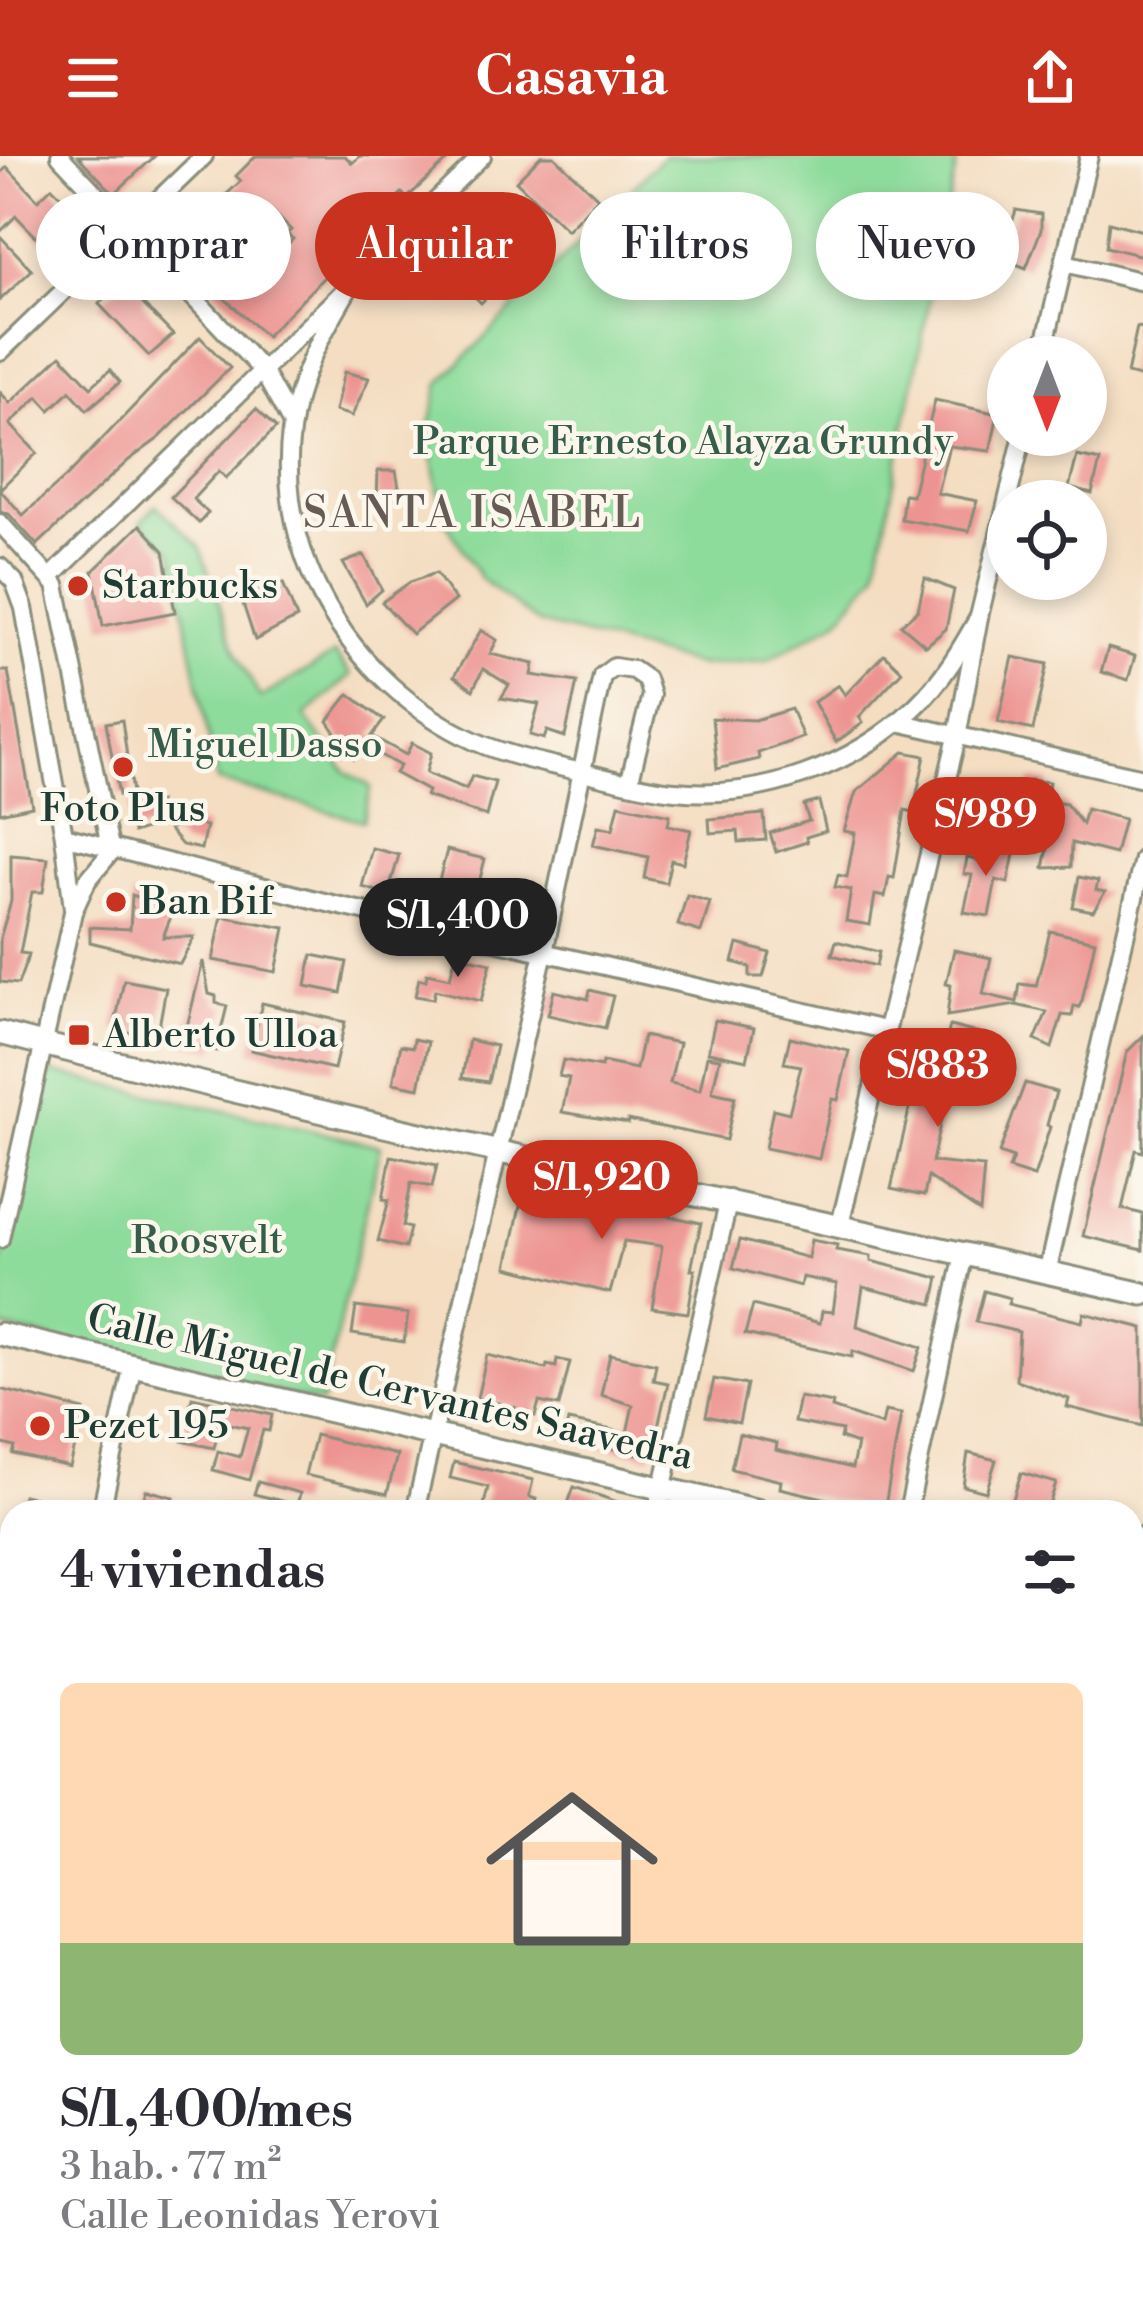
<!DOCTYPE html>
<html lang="es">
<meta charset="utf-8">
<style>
body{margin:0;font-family:"Libre Bodoni",serif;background:#f2f2f3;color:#2b2b33;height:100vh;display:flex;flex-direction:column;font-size:45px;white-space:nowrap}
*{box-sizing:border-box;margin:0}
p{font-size:39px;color:#7c7c81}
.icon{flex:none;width:66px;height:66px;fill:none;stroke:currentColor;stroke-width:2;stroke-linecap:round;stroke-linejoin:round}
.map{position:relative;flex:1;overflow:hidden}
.side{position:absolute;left:0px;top:1344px;width:1143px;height:807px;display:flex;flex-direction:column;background:#fff;border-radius:36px 36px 0 0;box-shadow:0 6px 18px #0003}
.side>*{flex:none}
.hud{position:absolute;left:36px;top:36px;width:1071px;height:108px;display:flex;gap:24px}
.needle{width:78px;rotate:180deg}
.buttons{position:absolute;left:987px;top:180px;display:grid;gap:24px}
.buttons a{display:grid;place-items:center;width:120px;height:120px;border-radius:50%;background:#fff;box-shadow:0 6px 18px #0003;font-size:60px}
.price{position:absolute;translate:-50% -102px;padding:0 27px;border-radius:42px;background:#c8321e;color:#fff;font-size:39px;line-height:78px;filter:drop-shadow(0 3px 6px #0008)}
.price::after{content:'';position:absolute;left:50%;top:72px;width:36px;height:27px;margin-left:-18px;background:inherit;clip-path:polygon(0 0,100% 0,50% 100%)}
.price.active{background:#222;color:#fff}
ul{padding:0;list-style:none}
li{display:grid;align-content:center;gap:24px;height:636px;padding:0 60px}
li span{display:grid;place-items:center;height:372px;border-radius:18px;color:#555}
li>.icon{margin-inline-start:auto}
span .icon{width:216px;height:216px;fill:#fffc;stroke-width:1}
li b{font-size:51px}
h2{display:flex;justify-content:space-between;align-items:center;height:144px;padding:0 60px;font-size:51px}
.chip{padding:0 42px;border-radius:54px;background:#fff;box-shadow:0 6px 18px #0003;font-size:42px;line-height:108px}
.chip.active{background:#c8321e;color:#fff}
header{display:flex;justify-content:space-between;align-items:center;height:156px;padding:0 60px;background:#c8321e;color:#fff;font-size:54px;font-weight:700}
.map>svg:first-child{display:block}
.green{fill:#8edc9b;stroke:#568c68;stroke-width:3}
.building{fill:#ed9492;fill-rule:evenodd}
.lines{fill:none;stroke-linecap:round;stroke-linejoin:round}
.minor-casing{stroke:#8a8d7a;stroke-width:22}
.tertiary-casing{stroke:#8a8d7a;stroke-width:27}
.minor{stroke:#fff;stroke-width:16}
.tertiary{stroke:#fff;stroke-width:21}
.poi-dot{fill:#c8321e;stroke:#fbf7ec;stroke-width:4.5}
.labels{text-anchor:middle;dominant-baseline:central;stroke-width:9;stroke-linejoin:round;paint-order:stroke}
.park-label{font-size:39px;fill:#355d49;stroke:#fbf7ec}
.poi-label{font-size:39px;fill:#1f3d34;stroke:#fbf7ec;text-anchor:start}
.street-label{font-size:39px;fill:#1f3d34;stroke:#fbf7ec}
.neighbourhood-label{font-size:42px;letter-spacing:3px;fill:#675b55;stroke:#fbf7ec}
</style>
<header><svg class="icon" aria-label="menu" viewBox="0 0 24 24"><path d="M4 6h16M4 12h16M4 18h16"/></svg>Casavia<svg class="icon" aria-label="share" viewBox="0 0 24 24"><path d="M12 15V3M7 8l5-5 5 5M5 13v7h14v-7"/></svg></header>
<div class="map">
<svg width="1143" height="2150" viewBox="0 0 1143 2150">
<rect width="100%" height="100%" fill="#fbf7ec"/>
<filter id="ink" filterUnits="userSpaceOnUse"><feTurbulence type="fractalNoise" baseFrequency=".00833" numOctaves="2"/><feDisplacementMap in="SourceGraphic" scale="24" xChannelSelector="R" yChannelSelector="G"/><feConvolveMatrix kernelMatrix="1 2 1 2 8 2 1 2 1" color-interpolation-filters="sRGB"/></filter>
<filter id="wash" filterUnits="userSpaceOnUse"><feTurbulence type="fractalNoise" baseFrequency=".004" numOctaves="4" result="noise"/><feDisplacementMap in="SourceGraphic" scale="48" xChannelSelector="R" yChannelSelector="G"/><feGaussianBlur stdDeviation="2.7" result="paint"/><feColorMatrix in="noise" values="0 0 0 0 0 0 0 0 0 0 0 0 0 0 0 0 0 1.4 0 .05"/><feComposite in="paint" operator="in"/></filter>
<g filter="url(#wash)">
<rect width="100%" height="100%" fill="#f4ddc1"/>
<!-- green -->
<g class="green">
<path d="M 664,0 L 958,0 L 876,417 L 838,464 L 766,505 L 701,510 L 538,467 L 481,423 L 443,361 L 428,277 L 440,227 Z"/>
<path d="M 156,349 L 200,391 L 235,494 L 260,542 L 335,498 L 351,519 L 305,560 L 345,615 L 371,631 L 363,665 L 217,625 L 173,396 L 141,366 Z"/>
<path d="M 46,915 L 381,990 L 321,1247 L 0,1171 L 0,1111 Z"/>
<path d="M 0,1503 L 12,1506 L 12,2139 L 1131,2139 L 1131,1762 L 1143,1765 L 1143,2150 L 0,2150 Z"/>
</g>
<g id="blocks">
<!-- building -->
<g class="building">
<path d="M 78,0 L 155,0 L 114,38 Z"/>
<path d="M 256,0 L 345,0 L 352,7 L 360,0 L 452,0 L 407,42 L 402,37 L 321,115 L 326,119 L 266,180 L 172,95 L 199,67 L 205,72 L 224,54 L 217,47 L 241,25 L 236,20 ZM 273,56 L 291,74 L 287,78 L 293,83 L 274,103 L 248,78 Z"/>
<path d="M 541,0 L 554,0 L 598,42 L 567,74 L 516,25 Z"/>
<path d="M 7,11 L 38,44 L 52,31 L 71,50 L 74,73 L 51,96 L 16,60 L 0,76 L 0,18 Z"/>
<path d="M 490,44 L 538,91 L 481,147 L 434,99 Z"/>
<path d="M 1016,54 L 1041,58 L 1041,74 L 1026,112 L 1001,102 Z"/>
<path d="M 1109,66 L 1143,75 L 1143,100 L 1106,91 Z"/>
<path d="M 0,80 L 32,114 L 0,144 Z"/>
<path d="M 128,121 L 147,140 L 141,146 L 173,179 L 149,200 L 99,148 Z"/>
<path d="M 1137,171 L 1143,172 L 1143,222 L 1127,218 Z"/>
<path d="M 200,181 L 230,212 L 159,282 L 129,304 L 37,389 L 9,358 L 0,355 L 0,334 L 23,359 L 68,319 Z"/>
<path d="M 61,199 L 91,231 L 110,214 L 120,226 L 87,254 L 70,235 L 50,254 L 38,241 L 10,268 L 37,297 L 0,333 L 0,236 L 10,247 Z"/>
<path d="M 344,216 L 369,222 L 352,260 L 335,255 Z"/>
<path d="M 935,244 L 998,258 L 990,295 L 949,290 L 937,337 L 977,345 L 969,375 L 901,363 L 904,338 L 912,339 Z"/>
<path d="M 256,253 L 276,272 L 226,322 L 219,315 L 193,343 L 208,357 L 199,367 L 171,341 Z"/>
<path d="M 1077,300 L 1100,305 L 1092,338 L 1069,332 Z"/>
<path d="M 378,315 L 396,315 L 401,343 L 377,343 Z"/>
<path d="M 140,369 L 164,395 L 175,456 L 103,470 L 93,415 Z"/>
<path d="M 364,399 L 382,434 L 366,448 L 343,407 Z"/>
<path d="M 436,417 L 455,444 L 412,478 L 382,446 L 410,426 Z"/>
<path d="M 925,422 L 954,434 L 946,473 L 926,490 L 901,469 L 918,454 Z"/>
<path d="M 283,427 L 297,462 L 255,484 L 241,442 Z"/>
<path d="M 481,474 L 497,484 L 490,498 L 534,508 L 532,519 L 577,526 L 565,581 L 547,575 L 544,583 L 530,579 L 539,548 L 501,542 L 509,529 L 483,513 L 473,534 L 454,520 Z"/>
<path d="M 1108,492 L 1135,500 L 1128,524 L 1101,516 Z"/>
<path d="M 884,498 L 902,515 L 859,561 L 863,567 L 836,586 L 814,546 L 838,529 L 845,539 Z"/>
<path d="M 1013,501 L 1048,508 L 1033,574 L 998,566 Z"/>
<path d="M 0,515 L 8,515 L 32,650 L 0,657 Z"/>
<path d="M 349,538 L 384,564 L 372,580 L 406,599 L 412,587 L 431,597 L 426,617 L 466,633 L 472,620 L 495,626 L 486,660 L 426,640 L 428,635 L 395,617 L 400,610 L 364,590 L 354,603 L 328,565 Z"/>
<path d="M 791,553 L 803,581 L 758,597 L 759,603 L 717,613 L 712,562 L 755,564 Z"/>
<path d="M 122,564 L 132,637 L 119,639 L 106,567 Z"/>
<path d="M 904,596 L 925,600 L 913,656 L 905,654 L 894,722 L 889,721 L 885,741 L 875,739 L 870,769 L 846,765 L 851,734 L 835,731 L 838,719 L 847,721 L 855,677 L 844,675 L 856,636 Z"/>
<path d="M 1031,624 L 1049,626 L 1046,645 L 1066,648 L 1082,668 L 1086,653 L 1124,663 L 1115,698 L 1072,687 L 1071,711 L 1044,712 L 1051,677 L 994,667 L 999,646 L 1017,651 L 1019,640 L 1028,642 Z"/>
<path d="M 819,645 L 826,675 L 806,681 L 807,686 L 776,696 L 770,677 L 809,665 L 804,649 Z"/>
<path d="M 159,646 L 158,669 L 133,677 L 129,650 Z"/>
<path d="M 619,648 L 670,659 L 668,669 L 691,674 L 683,707 L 671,704 L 666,727 L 644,722 L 648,701 L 593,689 L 598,670 L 613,673 Z"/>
<path d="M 764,658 L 766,684 L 739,686 L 738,675 L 710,677 L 709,663 Z"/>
<path d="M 195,668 L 206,670 L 201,693 L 182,689 L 168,673 Z"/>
<path d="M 980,691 L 1014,698 L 1008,727 L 996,724 L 989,760 L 964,756 L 972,719 L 964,718 L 967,702 L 982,705 Z"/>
<path d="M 372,692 L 399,699 L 388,738 L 362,731 Z"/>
<path d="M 447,694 L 485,703 L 473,750 L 435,740 Z"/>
<path d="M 11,699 L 48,702 L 43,736 L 32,736 L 20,797 L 29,798 L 18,828 L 0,826 L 0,782 L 11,745 Z"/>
<path d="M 1079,721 L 1098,725 L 1096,734 L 1105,736 L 1093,755 L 1073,751 Z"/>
<path d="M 132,739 L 173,755 L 163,781 L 194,781 L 180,808 L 90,786 L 90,771 L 130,773 Z"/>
<path d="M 687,739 L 710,746 L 701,776 L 678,769 Z"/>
<path d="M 222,760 L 285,772 L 276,816 L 213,804 Z"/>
<path d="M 1050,775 L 1095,785 L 1082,845 L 1079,851 L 1074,850 L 1072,860 L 1062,859 L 1052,892 L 1035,884 L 1047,856 L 1016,849 L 947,860 L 951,829 L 946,828 L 954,794 L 991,802 L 983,838 L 1017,846 L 1020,828 L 1036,830 Z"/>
<path d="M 836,785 L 879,796 L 876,810 L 832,799 Z"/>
<path d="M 738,788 L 770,797 L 763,821 L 750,821 L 750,811 L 733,806 Z"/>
<path d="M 312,799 L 347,806 L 341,837 L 306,830 Z"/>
<path d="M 456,799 L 491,807 L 481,845 L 435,834 L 433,843 L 415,840 L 419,823 L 426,824 L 427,817 L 450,822 Z"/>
<path d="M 203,805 L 209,838 L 216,840 L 216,847 L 227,850 L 216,895 L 183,887 Z"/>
<path d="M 124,824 L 166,832 L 157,882 L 114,873 Z"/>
<path d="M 590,834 L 613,840 L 605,872 L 548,859 L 554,835 L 588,843 Z"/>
<path d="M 262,847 L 345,866 L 334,913 L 251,894 Z"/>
<path d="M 715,864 L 754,872 L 747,904 L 708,896 Z"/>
<path d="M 950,870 L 981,878 L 971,904 L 964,903 L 959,932 L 948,930 L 932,1006 L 984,1011 L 980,1056 L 928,1021 L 924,1040 L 891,1033 L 913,937 L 929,940 L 935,905 L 941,905 Z"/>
<path d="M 643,880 L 679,887 L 670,927 L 700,934 L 707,900 L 720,902 L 712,936 L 735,941 L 726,984 L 628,964 L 628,967 L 562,956 L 569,922 L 559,920 L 563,904 L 601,911 L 602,906 L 636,913 Z"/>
<path d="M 1143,880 L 1143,996 L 1136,994 L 1122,1053 L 1143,1058 L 1143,1094 L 1083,1080 L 1127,896 Z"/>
<path d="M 790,881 L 849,895 L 838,944 L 832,943 L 819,1003 L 765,992 L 773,953 L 789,957 L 801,910 L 784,907 Z"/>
<path d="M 414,883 L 428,886 L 419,932 L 393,927 L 401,889 L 413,891 Z"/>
<path d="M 469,884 L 496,890 L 488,926 L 462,922 Z"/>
<path d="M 1025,927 L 1056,936 L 1047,969 L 1050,971 L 1034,1021 L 1009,1013 L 1013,1002 L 999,997 Z"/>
<path d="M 391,1000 L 437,1009 L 432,1031 L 411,1027 L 403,1070 L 410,1072 L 405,1092 L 378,1085 L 389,1044 L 383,1043 Z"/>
<path d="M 525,1027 L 597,1044 L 665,1049 L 664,1059 L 701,1067 L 691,1114 L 695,1114 L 688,1157 L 652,1152 L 662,1090 L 624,1085 L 610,1137 L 507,1111 Z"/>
<path d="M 740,1084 L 808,1102 L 811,1084 L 837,1089 L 836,1094 L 871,1100 L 871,1105 L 939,1122 L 933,1148 L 863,1131 L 857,1170 L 922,1191 L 914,1215 L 853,1195 L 852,1201 L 745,1178 L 753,1149 L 820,1167 L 822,1155 L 833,1156 L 837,1128 L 802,1121 L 800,1130 L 733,1112 Z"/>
<path d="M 984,1135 L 1010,1142 L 1008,1148 L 1082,1166 L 1084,1157 L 1143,1172 L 1143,1270 L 1067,1251 L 1069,1243 L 1016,1224 L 1019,1176 L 976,1166 Z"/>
<path d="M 356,1151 L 408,1158 L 404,1186 L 352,1178 Z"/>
<path d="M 610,1198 L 656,1208 L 653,1224 L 668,1227 L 651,1301 L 564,1282 L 568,1265 L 627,1277 L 633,1249 L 601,1239 Z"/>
<path d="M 487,1199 L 546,1213 L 547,1209 L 556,1211 L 557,1203 L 570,1206 L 559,1250 L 539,1246 L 535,1260 L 527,1258 L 525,1267 L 512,1264 L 515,1251 L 477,1242 Z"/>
<path d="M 714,1223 L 747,1229 L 739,1267 L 706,1260 Z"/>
<path d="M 0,1233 L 84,1254 L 70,1311 L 13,1298 L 15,1291 L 0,1287 Z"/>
<path d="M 192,1241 L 272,1259 L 269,1275 L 263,1274 L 249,1324 L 213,1314 L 218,1295 L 240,1301 L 248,1272 L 220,1266 L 214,1292 L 182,1285 Z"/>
<path d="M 799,1241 L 833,1247 L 832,1252 L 882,1269 L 885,1255 L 901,1258 L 884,1356 L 780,1332 L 781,1325 L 731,1313 L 739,1278 L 777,1287 L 776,1294 L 852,1312 L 857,1288 L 840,1282 L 842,1275 L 794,1266 Z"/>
<path d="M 315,1279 L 397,1299 L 387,1338 L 305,1319 Z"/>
<path d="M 968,1297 L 996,1304 L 986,1336 L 963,1330 Z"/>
<path d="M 454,1306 L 533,1324 L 529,1341 L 536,1343 L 534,1356 L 483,1353 L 488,1331 L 450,1322 Z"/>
<path d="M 1021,1317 L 1056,1327 L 1047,1356 L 1009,1356 Z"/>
<path d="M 258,1326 L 300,1337 L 297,1349 L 254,1338 Z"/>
<path d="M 574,1331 L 641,1354 L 640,1356 L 565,1356 Z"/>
<path d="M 146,1334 L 174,1341 L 171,1356 L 141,1353 Z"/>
<path d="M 23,1339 L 73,1351 L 72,1356 L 18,1356 Z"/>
</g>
</g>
</g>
<g filter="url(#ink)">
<use href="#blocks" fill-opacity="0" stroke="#8a8d7a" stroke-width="3"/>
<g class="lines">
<defs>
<g id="minor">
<path d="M 60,0 L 262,214 L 292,268"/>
<path d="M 1065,107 L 1143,126"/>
<path d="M 353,125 C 332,161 309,199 298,240 C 261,378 340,517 464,580 C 499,598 539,606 577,615 C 609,622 642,632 675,635 C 761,644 854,610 916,550 C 943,524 961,493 979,461"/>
<path d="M 0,196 L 204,0"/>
<path d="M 1042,201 L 1089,0"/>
<path d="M 0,367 L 56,429 L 111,696 L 87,725 L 73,756 L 0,1083"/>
<path d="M 0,411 L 14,425 L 24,452 L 64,680 L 73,753"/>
<path d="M 52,420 L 482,0"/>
<path d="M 898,566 L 1143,622"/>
<path d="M 64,680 L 332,748 L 885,874"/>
<path d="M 840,1069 L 957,581 L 979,461 L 1023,279"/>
<path d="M 1047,1117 L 1143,703"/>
<path d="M 101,1356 L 133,1208"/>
<path d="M 415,1356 L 544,796 L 602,520 L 614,511 L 633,514 L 646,523 L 651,539 L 629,627"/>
<path d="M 657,1356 L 729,1043"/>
<path d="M 908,1356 L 964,1098"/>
<path d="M 1131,1430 L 1143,1379"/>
<path d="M 0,1480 L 12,1482"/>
<path d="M 1131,1744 L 1143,1747"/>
</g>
<g id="tertiary">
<path d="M 0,877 C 378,975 762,1051 1143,1138"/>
<path d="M 0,1178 L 763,1356"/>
<path d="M 1131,1443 L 1143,1445"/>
</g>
</defs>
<!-- minor casing -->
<use href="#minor" class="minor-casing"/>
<!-- tertiary casing -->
<use href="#tertiary" class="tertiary-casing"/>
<!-- minor -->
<use href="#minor" class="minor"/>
<!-- tertiary -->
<use href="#tertiary" class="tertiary"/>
</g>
</g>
<!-- markers -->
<g class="poi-dot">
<circle cx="78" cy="430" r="12"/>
<circle cx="123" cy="611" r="12"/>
<circle cx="116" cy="746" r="12"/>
<rect x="67" y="867" width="24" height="24" rx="6"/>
<circle cx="40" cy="1270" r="12"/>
</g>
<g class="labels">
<!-- park labels -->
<g class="park-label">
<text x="683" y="286">Parque Ernesto Alayza Grundy</text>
<text x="265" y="589">Miguel Dasso</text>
<text x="207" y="1085">Roosvelt</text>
</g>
<!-- poi labels -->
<g class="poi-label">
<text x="102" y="430">Starbucks</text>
<text x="123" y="653" text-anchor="middle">Foto Plus</text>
<text x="140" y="746">Ban Bif</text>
<text x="103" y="879">Alberto Ulloa</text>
<text x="64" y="1270">Pezet 195</text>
</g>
<!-- street labels -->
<g class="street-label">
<text transform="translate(390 1232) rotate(13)">Calle Miguel de Cervantes Saavedra</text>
</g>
<!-- neighbourhood labels -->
<g class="neighbourhood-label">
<text x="473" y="358">SANTA ISABEL</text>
</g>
</g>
</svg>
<div class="buttons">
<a><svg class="needle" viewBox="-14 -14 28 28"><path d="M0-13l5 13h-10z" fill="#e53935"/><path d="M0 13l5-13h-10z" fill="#7c7c81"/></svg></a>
<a><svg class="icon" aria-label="locate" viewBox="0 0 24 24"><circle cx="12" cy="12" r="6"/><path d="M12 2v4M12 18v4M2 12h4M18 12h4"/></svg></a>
</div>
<b class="price" style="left:986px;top:723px">S/989</b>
<b class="price active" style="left:458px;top:824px">S/1,400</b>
<b class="price" style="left:938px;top:974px">S/883</b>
<b class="price" style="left:602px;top:1086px">S/1,920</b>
<div class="hud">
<a class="chip">Comprar</a>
<a class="chip active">Alquilar</a>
<a class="chip">Filtros</a>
<a class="chip">Nuevo</a>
</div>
<section class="side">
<h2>4 viviendas<svg class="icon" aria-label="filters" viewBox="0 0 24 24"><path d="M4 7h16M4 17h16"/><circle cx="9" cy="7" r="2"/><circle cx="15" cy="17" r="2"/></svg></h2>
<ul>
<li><span style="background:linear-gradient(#ffd9b3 70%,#8fb573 0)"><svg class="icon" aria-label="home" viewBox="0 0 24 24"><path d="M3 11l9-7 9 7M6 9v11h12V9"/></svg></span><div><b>S/1,400/mes</b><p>3 hab. · 77 m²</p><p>Calle Leonidas Yerovi</p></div></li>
</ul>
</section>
</div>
